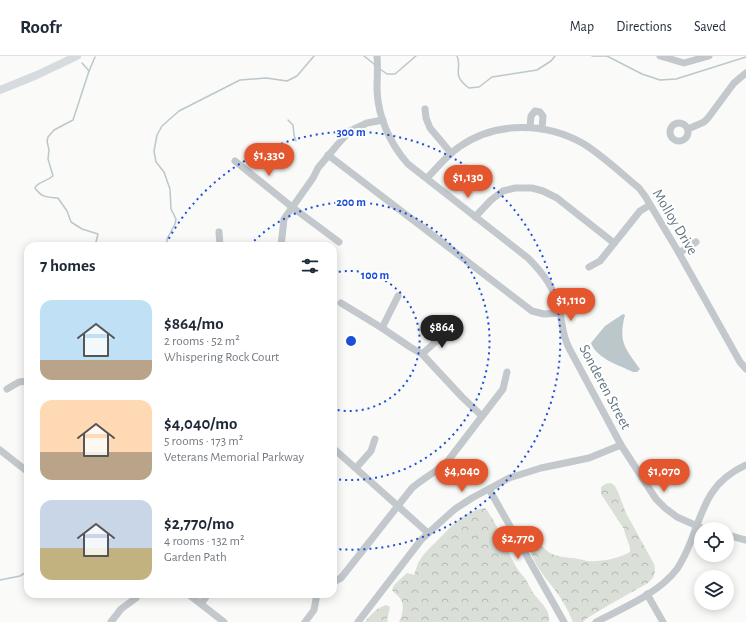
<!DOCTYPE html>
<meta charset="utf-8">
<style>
body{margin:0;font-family:"Alegreya Sans",sans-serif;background:#f6f6f7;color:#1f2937;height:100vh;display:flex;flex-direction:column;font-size:15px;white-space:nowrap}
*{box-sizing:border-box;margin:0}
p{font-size:13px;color:#747a83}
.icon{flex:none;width:22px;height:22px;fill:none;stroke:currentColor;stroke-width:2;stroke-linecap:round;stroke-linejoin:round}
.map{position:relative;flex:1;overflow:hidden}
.drawer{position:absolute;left:24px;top:186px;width:313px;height:356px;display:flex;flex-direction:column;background:#fff;border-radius:12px;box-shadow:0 2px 10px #0003}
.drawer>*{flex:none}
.controls{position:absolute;left:694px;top:466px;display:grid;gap:8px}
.controls a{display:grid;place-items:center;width:40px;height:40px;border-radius:50%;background:#fff;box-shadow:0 2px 10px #0003;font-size:20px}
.price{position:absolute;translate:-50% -34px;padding:0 9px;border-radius:14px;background:#e4572e;color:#fff;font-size:13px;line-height:26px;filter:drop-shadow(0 1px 2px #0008)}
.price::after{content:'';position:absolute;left:50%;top:24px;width:12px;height:9px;margin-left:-6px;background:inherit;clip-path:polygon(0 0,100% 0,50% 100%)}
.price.selected{background:#222;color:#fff}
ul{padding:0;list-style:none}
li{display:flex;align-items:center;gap:12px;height:100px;padding:0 16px}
li span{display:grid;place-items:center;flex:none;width:112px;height:80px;border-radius:12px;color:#555}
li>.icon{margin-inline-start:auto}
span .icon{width:48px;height:48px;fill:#fffc;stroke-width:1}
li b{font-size:17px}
h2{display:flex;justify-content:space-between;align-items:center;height:48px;padding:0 16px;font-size:17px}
header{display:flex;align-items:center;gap:24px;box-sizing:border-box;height:56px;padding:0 20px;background:#fff;border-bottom:1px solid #e0e1e3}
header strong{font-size:19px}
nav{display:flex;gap:22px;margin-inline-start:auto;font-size:14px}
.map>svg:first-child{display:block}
.forest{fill:url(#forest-crowns)}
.water{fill:#bbc7cb}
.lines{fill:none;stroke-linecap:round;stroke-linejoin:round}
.stream{stroke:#bbc7cb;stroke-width:1.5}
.minor{stroke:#c3c8cc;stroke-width:7}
.major{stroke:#d6dbdf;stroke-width:8}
.ring{fill:none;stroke:#1d4ed8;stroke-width:2;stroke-dasharray:2 4}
.labels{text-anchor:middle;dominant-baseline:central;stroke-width:4;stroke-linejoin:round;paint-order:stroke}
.street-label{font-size:15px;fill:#657683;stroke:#fff}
.centre{fill:#1d4ed8;stroke:#fff;stroke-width:2}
.ring-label{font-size:12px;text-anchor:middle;font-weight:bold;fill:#1d4ed8;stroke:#fff;stroke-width:4;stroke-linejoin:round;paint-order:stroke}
</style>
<header>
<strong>Roofr</strong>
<nav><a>Map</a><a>Directions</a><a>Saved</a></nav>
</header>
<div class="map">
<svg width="746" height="566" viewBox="0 0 746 566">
<defs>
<pattern id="forest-crowns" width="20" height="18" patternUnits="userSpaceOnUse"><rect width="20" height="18" fill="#dadfd7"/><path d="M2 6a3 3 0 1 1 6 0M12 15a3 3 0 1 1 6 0" fill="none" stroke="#b4b9b4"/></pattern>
</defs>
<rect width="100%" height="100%" fill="#fafaf8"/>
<!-- forest -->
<g class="forest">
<path d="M 610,427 L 615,430 L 618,436 L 626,457 L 654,508 C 656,516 655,521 648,527 L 607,550 L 586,563 L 583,566 L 573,566 C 568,553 560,540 551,529 C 540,514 528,501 530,482 C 538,486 543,492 550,497 C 557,501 564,501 571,502 C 577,502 582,504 587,505 C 600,506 618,503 630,496 C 631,489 625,481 624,473 L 601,438 L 601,431 L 605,428 Z"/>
<path d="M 485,452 C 499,470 505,490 515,509 C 518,515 523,519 526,524 C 528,528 530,531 532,535 C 538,545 551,553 549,566 L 399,566 C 403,559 405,547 399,541 C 396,538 394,537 392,534 L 394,529 L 407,517 L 414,519 C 416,514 417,508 420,504 C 424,497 431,491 437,485 C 450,472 465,454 485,452 Z"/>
<path d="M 386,549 L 390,551 L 387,564 L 388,566 L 365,566 C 371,558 377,552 386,549 Z"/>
</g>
<!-- water -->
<path class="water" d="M 623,258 L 625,259 C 618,286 625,292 640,313 L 637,316 L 633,316 C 619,309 597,303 591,287 L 605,270 Z"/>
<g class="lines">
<!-- stream -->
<g class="stream">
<path d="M 364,0 L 374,8"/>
<path d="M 457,0 C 463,13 450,18 469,32 L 479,31 L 492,21 L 537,14 L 551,5 L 555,0"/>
<path d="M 592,0 L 607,0"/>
<path d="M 607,0 L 642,18 L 660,24 L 676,23 L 746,1"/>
<path d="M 82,7 L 89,15"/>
<path d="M 380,13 L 387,18 L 395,18 L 416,0"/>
<path d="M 288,64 L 293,69 L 294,79 L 296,85"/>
<path d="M 95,190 L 98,178 L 82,173 L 71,166 L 67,155 L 58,142 C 47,141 42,142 35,132 L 36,130 C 41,125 47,125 53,120 L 48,103 L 49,94 L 47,85 L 48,81 L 54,74 L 73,64 L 89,15 L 95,1"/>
<path d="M 167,190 L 167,183 L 175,168 L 176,163 L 171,153 L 170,133 L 164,116 L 156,106 L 154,95 L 157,79 L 162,70 L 179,55 L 240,24 L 266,22 L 287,25 L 297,20 L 314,0"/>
<path d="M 0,524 L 20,520 L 28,515"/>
</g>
<!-- minor -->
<g class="minor">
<path d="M 377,0 C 378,11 377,23 377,34 C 378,61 390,88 408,108 L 528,202 C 544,218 555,233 560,256 C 562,268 563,281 569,292 L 621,389 L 656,443 L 665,452 L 677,461 L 704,473"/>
<path d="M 660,0 L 684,7 L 709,0"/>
<path d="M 425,53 L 426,62 L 430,72 L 451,97"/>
<circle cx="679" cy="76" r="9"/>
<path d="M 530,71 L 531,60 L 535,55 L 540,56 L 543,60 L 542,73"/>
<path d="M 688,73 L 704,66 L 708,62 L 734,27 L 746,17"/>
<path d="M 328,99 L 532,255 L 544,258 L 560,257"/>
<path d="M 235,105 L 292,151 L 339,186"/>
<path d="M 427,122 C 437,112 447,99 459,91 C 496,65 546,66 584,88 C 603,100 621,117 639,132 L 645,140 L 679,197 L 740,306 L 746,313"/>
<path d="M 475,161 L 491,144 L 503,135 L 515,132 L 532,132 L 543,135 L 557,142 L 614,187"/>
<path d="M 219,176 L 220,190"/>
<path d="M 281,190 L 284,163 L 313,122 L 318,112 L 338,88 L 350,75 L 367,67 L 383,64"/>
<path d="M 679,197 L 696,186"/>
<path d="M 589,211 L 600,205 L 640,155 L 650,149"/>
<path d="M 341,247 L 382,272 L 410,291 L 422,298 L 462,341 L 482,360"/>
<path d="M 382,272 L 398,240"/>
<path d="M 422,298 L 449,274"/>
<path d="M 7,333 L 19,326 L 28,325"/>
<path d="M 333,392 L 428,477"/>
<path d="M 0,394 L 28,416"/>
<path d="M 356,412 L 371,395 L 375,383"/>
<path d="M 489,433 L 564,566"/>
<path d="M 727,479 L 746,484"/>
<path d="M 333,526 L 341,522 L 412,432 C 424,422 436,416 447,406 L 503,333 L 507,316"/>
<path d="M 188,538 L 224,566"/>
<path d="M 647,538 L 663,566"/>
<path d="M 201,548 L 208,538"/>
<path d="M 111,566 L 121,553 L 136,542"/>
<path d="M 305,566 L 314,554 L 317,538"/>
<path d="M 358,566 L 421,484 L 436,470 L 455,453 L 472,442 L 509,422 L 541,412 L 589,402 L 621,389"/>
<path d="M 596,566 C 623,552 659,537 677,513 C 683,504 687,495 691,485 C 704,451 709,426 746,409"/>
</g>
<!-- major -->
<path class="major" d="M 0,34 L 37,19 L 77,0"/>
</g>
<!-- distance rings -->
<g class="ring">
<path d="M333 217A70 70 0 1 1 333 353"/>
<path d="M250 189A139 139 0 1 1 334 423"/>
<path d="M166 188A209 209 0 1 1 335 493"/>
</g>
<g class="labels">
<!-- street labels -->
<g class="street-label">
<text transform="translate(675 166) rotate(59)">Molloy Drive</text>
<text transform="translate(605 331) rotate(62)">Sonderen Street</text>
</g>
</g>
<circle cx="351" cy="285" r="6" class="centre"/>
<g class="ring-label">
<text x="351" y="80">300 m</text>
<text x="351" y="150">200 m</text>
<text x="375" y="223">100 m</text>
</g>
</svg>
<div class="controls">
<a><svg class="icon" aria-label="locate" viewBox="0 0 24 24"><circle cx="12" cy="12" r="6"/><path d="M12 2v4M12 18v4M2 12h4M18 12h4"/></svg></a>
<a><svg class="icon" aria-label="layers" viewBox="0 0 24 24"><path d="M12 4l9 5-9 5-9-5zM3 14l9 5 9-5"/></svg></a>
</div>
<b class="price" style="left:269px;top:121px">$1,330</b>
<b class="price" style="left:468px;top:143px">$1,130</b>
<b class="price" style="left:571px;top:266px">$1,110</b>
<b class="price selected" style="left:442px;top:293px">$864</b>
<b class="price" style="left:462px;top:437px">$4,040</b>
<b class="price" style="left:664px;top:437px">$1,070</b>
<b class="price" style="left:518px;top:504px">$2,770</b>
<section class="drawer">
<h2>7 homes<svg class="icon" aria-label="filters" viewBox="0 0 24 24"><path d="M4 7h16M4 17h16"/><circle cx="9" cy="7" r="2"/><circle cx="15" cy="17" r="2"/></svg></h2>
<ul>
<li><span style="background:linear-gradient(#bfe0f5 75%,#b9a48a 0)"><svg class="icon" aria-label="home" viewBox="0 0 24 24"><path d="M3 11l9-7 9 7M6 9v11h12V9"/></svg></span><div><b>$864/mo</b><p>2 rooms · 52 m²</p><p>Whispering Rock Court</p></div></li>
<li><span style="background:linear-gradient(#ffd9b3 65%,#b9a48a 0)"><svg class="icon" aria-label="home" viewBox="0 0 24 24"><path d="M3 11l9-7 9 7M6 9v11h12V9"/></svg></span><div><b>$4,040/mo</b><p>5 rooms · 173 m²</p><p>Veterans Memorial Parkway</p></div></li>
<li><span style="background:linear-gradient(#c9d6e8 60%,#c2b280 0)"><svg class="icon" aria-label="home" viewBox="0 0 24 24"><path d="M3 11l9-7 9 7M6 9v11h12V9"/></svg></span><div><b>$2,770/mo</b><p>4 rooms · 132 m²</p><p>Garden Path</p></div></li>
</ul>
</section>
</div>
